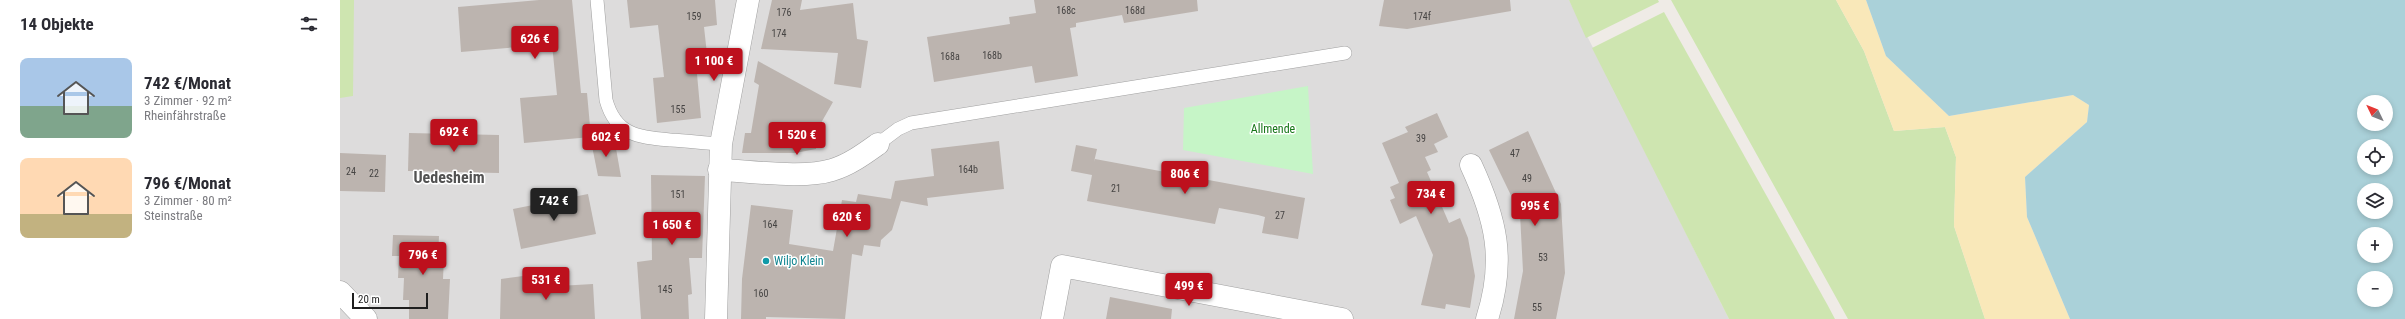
<!DOCTYPE html>
<html lang="de">
<meta charset="utf-8">
<style>
body{margin:0;font-family:"Roboto Condensed",sans-serif;background:#f7f7f7;color:#2b2b33;height:100vh;display:flex;flex-direction:column;font-size:15px;white-space:nowrap}
*{box-sizing:border-box;margin:0}
p{font-size:13px;color:#7c7c81}
.icon{flex:none;width:22px;height:22px;fill:none;stroke:currentColor;stroke-width:2;stroke-linecap:round;stroke-linejoin:round}
.map{position:relative;flex:1;overflow:hidden}
.drawer{display:flex;flex-direction:column;background:#fff;width:340px}
.drawer>*{flex:none}
.needle{width:26px;rotate:313deg}
.tools{position:absolute;left:2017px;top:95px;display:grid;gap:8px}
.tools a{display:grid;place-items:center;width:36px;height:36px;border-radius:50%;background:#fff;box-shadow:0 2px 6px #0003;font-size:20px}
.scale{position:absolute;left:12px;bottom:10px;width:76px;box-sizing:border-box;padding-left:4px;border:2px solid #1f1f1f;border-top:0;font-size:11px;line-height:14px;white-space:nowrap;color:#1f1f1f;-webkit-text-stroke:3px #fff;paint-order:stroke}
.price{position:absolute;translate:-50% -34px;padding:0 9px;border-radius:4px;background:#bd101d;color:#fff;font-size:13px;line-height:26px;filter:drop-shadow(0 1px 2px #0008)}
.price::after{content:'';position:absolute;left:50%;top:24px;width:12px;height:9px;margin-left:-6px;background:inherit;clip-path:polygon(0 0,100% 0,50% 100%)}
.price.active{background:#222;color:#fff}
ul{padding:0;list-style:none}
li{display:flex;align-items:center;gap:12px;height:100px;padding:0 20px}
li span{display:grid;place-items:center;flex:none;width:112px;height:80px;border-radius:8px;color:#555}
li>.icon{margin-inline-start:auto}
span .icon{width:48px;height:48px;fill:#fffc;stroke-width:1}
li b{font-size:17px}
h2{display:flex;justify-content:space-between;align-items:center;height:48px;padding:0 20px;font-size:17px}
main{display:flex;flex:1;min-height:0}
.map>svg:first-child{display:block}
.residential{fill:#dddcdc}
.grass{fill:#cee5b0}
.sand{fill:#f9e8b9}
.park{fill:#c6f5c7}
.water{fill:#aad1d9;fill-rule:evenodd}
.building{fill:#bcb4af}
.lines{fill:none;stroke-linecap:round;stroke-linejoin:round}
.lane-casing{stroke:#a0a0a0;stroke-width:14}
.street-casing{stroke:#a0a0a0;stroke-width:23}
.lane{stroke:#fff;stroke-width:13}
.street{stroke:#fff;stroke-width:22}
.culture-dot{fill:#0f9aa8;stroke:#fff;stroke-width:1.5}
.labels{text-anchor:middle;dominant-baseline:central;stroke-width:3;stroke-linejoin:round;paint-order:stroke}
.number-label{font-size:10px;fill:#464443}
.park-label{font-size:12px;fill:#157516;stroke:#fff}
.culture-label{font-size:12px;fill:#0d838f;stroke:#fff;text-anchor:start}
.district-label{font-size:16px;font-weight:bold;fill:#525252;stroke:#fff}
</style>
<main>
<section class="drawer">
<h2>14 Objekte<svg class="icon" aria-label="filters" viewBox="0 0 24 24"><path d="M4 7h16M4 17h16"/><circle cx="9" cy="7" r="2"/><circle cx="15" cy="17" r="2"/></svg></h2>
<ul>
<li><span style="background:linear-gradient(#a9c7e8 60%,#7fa58c 0)"><svg class="icon" aria-label="home" viewBox="0 0 24 24"><path d="M3 11l9-7 9 7M6 9v11h12V9"/></svg></span><div><b>742 €/Monat</b><p>3 Zimmer · 92 m²</p><p>Rheinfährstraße</p></div></li>
<li><span style="background:linear-gradient(#ffd9b3 70%,#c2b280 0)"><svg class="icon" aria-label="home" viewBox="0 0 24 24"><path d="M3 11l9-7 9 7M6 9v11h12V9"/></svg></span><div><b>796 €/Monat</b><p>3 Zimmer · 80 m²</p><p>Steinstraße</p></div></li>
</ul>
</section>
<div class="map">
<svg width="2065" height="319" viewBox="0 0 2065 319">
<rect width="100%" height="100%" fill="#efebe6"/>
<!-- residential -->
<path class="residential" d="M 0,0 L 1229,0 L 1389,319 L 0,319 Z"/>
<!-- grass -->
<g class="grass">
<path d="M 0,0 L 14,0 L 13,96 L 0,98 Z"/>
<path d="M 1229,0 L 1318,0 L 1319,2 L 1246,38 Z"/>
<path d="M 1331,0 L 1496,0 L 1524,51 L 1554,131 L 1605,127 L 1616,157 L 1614,226 L 1645,319 L 1508,319 Z"/>
<path d="M 1324,12 L 1487,304 L 1495,319 L 1389,319 L 1252,48 Z"/>
</g>
<!-- sand -->
<path class="sand" d="M 1496,0 L 1526,0 L 1546,56 L 1609,116 L 1733,95 L 1749,105 L 1747,122 L 1685,177 L 1687,217 L 1730,319 L 1645,319 L 1614,226 L 1616,157 L 1605,127 L 1554,131 L 1524,51 Z"/>
<!-- park -->
<path class="park" d="M 968,86 L 973,174 L 843,150 L 844,108 Z"/>
<!-- water -->
<path class="water" d="M 1526,0 L 2065,0 L 2065,319 L 1730,319 L 1687,217 L 1685,177 L 1747,122 L 1749,105 L 1733,95 L 1609,116 L 1546,56 ZM 2024,102 L 2046,102 L 2046,124 L 2024,124 ZM 2024,146 L 2046,146 L 2046,168 L 2024,168 ZM 2024,190 L 2046,190 L 2046,212 L 2024,212 ZM 2024,234 L 2046,234 L 2046,256 L 2024,256 ZM 2024,278 L 2046,278 L 2046,300 L 2024,300 Z"/>
<!-- building -->
<g class="building">
<path d="M 199,0 L 232,0 L 241,93 L 247,93 L 251,137 L 184,143 L 180,98 L 217,95 L 212,44 L 121,52 L 118,7 Z"/>
<path d="M 287,0 L 375,0 L 377,25 L 364,27 L 369,72 L 357,74 L 361,118 L 317,123 L 313,78 L 324,77 L 318,25 L 290,28 Z"/>
<path d="M 432,0 L 462,0 L 460,10 L 513,3 L 517,39 L 528,41 L 521,88 L 494,84 L 498,53 L 421,49 Z"/>
<path d="M 694,0 L 857,0 L 858,11 L 784,23 L 782,15 L 736,23 L 736,27 L 730,28 L 738,76 L 695,83 L 692,66 L 594,82 L 587,37 L 670,24 L 669,17 L 696,13 Z"/>
<path d="M 1044,0 L 1170,0 L 1171,11 L 1067,29 L 1039,26 Z"/>
<path d="M 418,61 L 493,102 L 477,130 L 476,149 L 455,153 L 402,153 L 405,133 L 411,133 L 419,85 L 414,82 Z"/>
<path d="M 1097,113 L 1108,137 L 1094,144 L 1098,152 L 1085,157 L 1091,170 L 1087,172 L 1109,223 L 1120,218 L 1128,238 L 1135,276 L 1130,308 L 1106,304 L 1105,309 L 1081,305 L 1093,255 L 1076,216 L 1060,224 L 1050,200 L 1055,198 L 1050,187 L 1059,183 L 1042,143 L 1068,132 L 1065,127 Z"/>
<path d="M 1188,131 L 1221,204 L 1225,273 L 1216,319 L 1174,319 L 1183,271 L 1180,214 L 1149,150 Z"/>
<path d="M 69,133 L 159,135 L 159,173 L 68,171 Z"/>
<path d="M 274,137 L 281,177 L 258,176 L 251,141 Z"/>
<path d="M 659,141 L 664,189 L 587,198 L 588,206 L 561,201 L 552,230 L 541,240 L 540,247 L 524,245 L 522,256 L 512,254 L 505,319 L 426,317 L 426,319 L 401,319 L 402,279 L 411,205 L 453,210 L 449,244 L 493,251 L 502,200 L 516,202 L 518,194 L 551,199 L 555,181 L 594,176 L 591,149 Z"/>
<path d="M 736,145 L 757,149 L 754,162 L 755,159 L 965,198 L 958,239 L 922,233 L 925,217 L 918,215 L 879,208 L 875,224 L 747,201 L 752,175 L 731,171 Z"/>
<path d="M 0,153 L 46,155 L 45,192 L 0,191 Z"/>
<path d="M 311,175 L 365,176 L 362,258 L 349,258 L 352,294 L 348,295 L 349,319 L 301,319 L 297,262 L 312,260 Z"/>
<path d="M 248,194 L 256,234 L 181,249 L 173,209 Z"/>
<path d="M 53,235 L 99,236 L 98,257 L 104,257 L 103,279 L 110,279 L 108,319 L 69,319 L 69,300 L 63,300 L 64,278 L 58,278 L 59,256 L 52,256 Z"/>
<path d="M 183,276 L 184,288 L 253,284 L 255,319 L 160,319 L 161,279 Z"/>
<path d="M 770,297 L 832,309 L 831,319 L 766,319 Z"/>
</g>
<g class="lines">
<defs>
<g id="lane">
<path d="M 257,0 L 266,100 C 276,136 299,137 331,140 C 348,141 364,143 381,144"/>
<path d="M 538,144 L 558,129 L 571,123 L 1005,53"/>
</g>
<g id="street">
<path d="M 1131,165 C 1156,219 1166,260 1147,319"/>
<path d="M 379,170 C 410,171 464,179 492,170 C 509,165 524,154 538,144"/>
<path d="M 0,292 L 26,319"/>
<path d="M 376,319 L 381,144 L 408,0"/>
<path d="M 712,319 L 722,266 L 1002,319"/>
</g>
</defs>
<!-- lane casing -->
<use href="#lane" class="lane-casing"/>
<!-- street casing -->
<use href="#street" class="street-casing"/>
<!-- lane -->
<use href="#lane" class="lane"/>
<!-- street -->
<use href="#street" class="street"/>
</g>
<!-- markers -->
<circle class="culture-dot" cx="426" cy="261" r="4"/>
<g class="labels">
<!-- number labels -->
<g class="number-label">
<text x="726" y="10">168c</text>
<text x="795" y="10">168d</text>
<text x="444" y="12">176</text>
<text x="354" y="16">159</text>
<text x="1082" y="16">174f</text>
<text x="439" y="33">174</text>
<text x="652" y="55">168b</text>
<text x="610" y="56">168a</text>
<text x="338" y="109">155</text>
<text x="1081" y="138">39</text>
<text x="1175" y="153">47</text>
<text x="628" y="169">164b</text>
<text x="11" y="171">24</text>
<text x="34" y="173">22</text>
<text x="1187" y="178">49</text>
<text x="776" y="188">21</text>
<text x="338" y="194">151</text>
<text x="940" y="215">27</text>
<text x="430" y="224">164</text>
<text x="1203" y="257">53</text>
<text x="325" y="289">145</text>
<text x="421" y="293">160</text>
<text x="1197" y="307">55</text>
</g>
<!-- park labels -->
<g class="park-label">
<text x="933" y="129">Allmende</text>
</g>
<!-- culture labels -->
<g class="culture-label">
<text x="434" y="261">Wiljo Klein</text>
</g>
<!-- district labels -->
<g class="district-label">
<text x="109" y="177">Uedesheim</text>
</g>
</g>
</svg>
<div class="tools">
<a><svg class="needle" viewBox="-14 -14 28 28"><path d="M0-13l5 13h-10z" fill="#e53935"/><path d="M0 13l5-13h-10z" fill="#7c7c81"/></svg></a>
<a><svg class="icon" aria-label="locate" viewBox="0 0 24 24"><circle cx="12" cy="12" r="6"/><path d="M12 2v4M12 18v4M2 12h4M18 12h4"/></svg></a>
<a><svg class="icon" aria-label="layers" viewBox="0 0 24 24"><path d="M12 4l9 5-9 5-9-5zM3 14l9 5 9-5"/></svg></a>
<a>+</a>
<a>−</a>
</div>
<div class="scale">20 m</div>
<b class="price" style="left:195px;top:60px">626 €</b>
<b class="price" style="left:374px;top:82px">1 100 €</b>
<b class="price" style="left:114px;top:153px">692 €</b>
<b class="price" style="left:457px;top:156px">1 520 €</b>
<b class="price" style="left:266px;top:158px">602 €</b>
<b class="price" style="left:845px;top:195px">806 €</b>
<b class="price" style="left:1091px;top:215px">734 €</b>
<b class="price active" style="left:214px;top:222px">742 €</b>
<b class="price" style="left:1195px;top:227px">995 €</b>
<b class="price" style="left:507px;top:238px">620 €</b>
<b class="price" style="left:332px;top:246px">1 650 €</b>
<b class="price" style="left:83px;top:276px">796 €</b>
<b class="price" style="left:206px;top:301px">531 €</b>
<b class="price" style="left:849px;top:307px">499 €</b>
</div>
</main>
